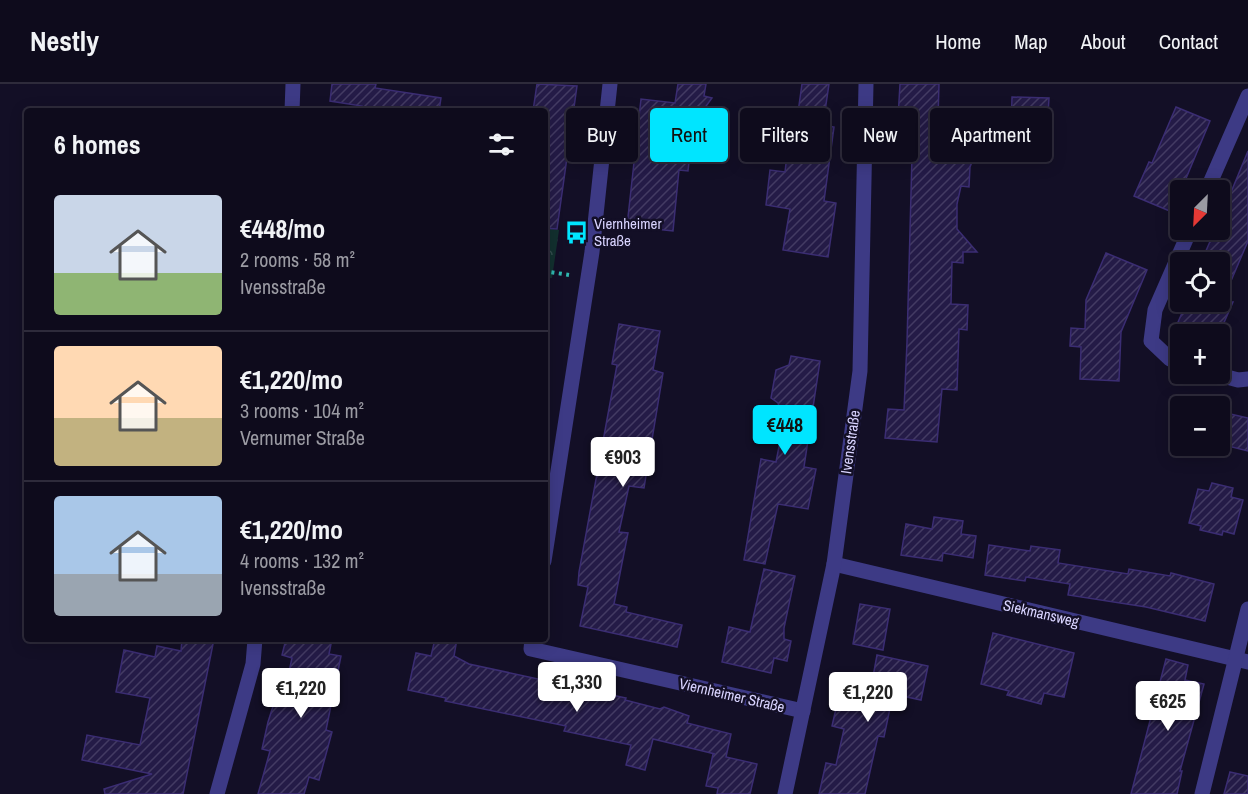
<!DOCTYPE html>
<meta charset="utf-8">
<style>
body{margin:0;font-family:"Archivo Narrow",sans-serif;background:#1c1929;color:#f1f3f6;height:100vh;display:flex;flex-direction:column;font-size:22px;white-space:nowrap}
*{box-sizing:border-box;margin:0}
p{font-size:20px;color:#9b9ba3}
.icon{flex:none;width:33px;height:33px;fill:none;stroke:currentColor;stroke-width:2;stroke-linecap:round;stroke-linejoin:round}
.map{position:relative;flex:1;overflow:hidden}
.details{position:absolute;left:24px;top:24px;width:524px;height:534px;display:flex;flex-direction:column;background:#0e0b1c;border-radius:6px;box-shadow:0 3px 15px #0003,0 0 0 2px #2e2b3b}
.details>*{flex:none}
.hud{position:absolute;left:566px;top:24px;width:570px;height:54px;display:flex;gap:12px}
.needle{width:39px;rotate:204deg}
.fabs{position:absolute;left:1170px;top:96px;display:grid;gap:12px}
.fabs a{display:grid;place-items:center;width:60px;height:60px;border-radius:6px;background:#0e0b1c;box-shadow:0 3px 15px #0003,0 0 0 2px #2e2b3b;font-size:30px}
.price{position:absolute;translate:-50% -51px;padding:0 14px;border-radius:6px;background:#fff;color:#222;font-size:20px;line-height:39px;filter:drop-shadow(0 2px 3px #0008)}
.price::after{content:'';position:absolute;left:50%;top:36px;width:18px;height:14px;margin-left:-9px;background:inherit;clip-path:polygon(0 0,100% 0,50% 100%)}
.price.on{background:#00e5ff;color:#111}
ul{padding:0;list-style:none}
li{display:flex;align-items:center;gap:18px;height:150px;padding:0 30px}
li+li{border-top:2px solid #2e2b3b}
li span{display:grid;place-items:center;flex:none;width:168px;height:120px;border-radius:6px;color:#555}
li>.icon{margin-inline-start:auto}
span .icon{width:72px;height:72px;fill:#fffc;stroke-width:1}
li b{font-size:26px}
h2{display:flex;justify-content:space-between;align-items:center;height:72px;padding:0 30px;font-size:26px}
.tag{padding:0 21px;border-radius:6px;background:#0e0b1c;box-shadow:0 3px 15px #0003,0 0 0 2px #2e2b3b;font-size:21px;line-height:54px}
.tag.on{background:#00e5ff;color:#111}
header{display:flex;align-items:center;gap:36px;box-sizing:border-box;height:84px;padding:0 30px;background:#0e0b1c;border-bottom:2px solid #2e2b3b}
header strong{font-size:28px}
nav{display:flex;gap:33px;margin-inline-start:auto;font-size:21px}
.map>svg:first-child{display:block}
.park{fill:url(#park-crowns)}
.building{fill:url(#building-hatch);stroke:#3b2d73;stroke-width:1.5}
.lines{fill:none;stroke-linecap:round;stroke-linejoin:round}
.path{stroke:#2fb8b0;stroke-width:4;stroke-dasharray:3 4.5;stroke-linecap:butt}
.minor{stroke:#3d3a85;stroke-width:15}
.labels{text-anchor:middle;dominant-baseline:central;stroke-width:5;stroke-linejoin:round;paint-order:stroke}
.poi-label{font-size:15px;fill:#d9d4ff;stroke:#130f26;text-anchor:start}
.street-label{font-size:15px;fill:#d9d4ff;stroke:#130f26}
</style>
<header>
<strong>Nestly</strong>
<nav><a>Home</a><a>Map</a><a>About</a><a>Contact</a></nav>
</header>
<div class="map">
<svg width="1248" height="710" viewBox="0 0 1248 710">
<defs>
<pattern id="park-crowns" width="20" height="18" patternUnits="userSpaceOnUse" patternTransform="scale(1.5)"><rect width="20" height="18" fill="#12302f"/><path d="M2 6a3 3 0 1 1 6 0M12 15a3 3 0 1 1 6 0" fill="none" stroke="#344d4e"/></pattern>
<pattern id="building-hatch" width="6" height="6" patternUnits="userSpaceOnUse" patternTransform="scale(1.5)"><rect width="6" height="6" fill="#241b47"/><path d="M-1 1l2-2M0 6l6-6M5 7l2-2" fill="none" stroke="#433b63"/></pattern>
</defs>
<rect width="100%" height="100%" fill="#130f26"/>
<!-- park -->
<path class="park" d="M 545,144 L 559,146 L 552,194 L 545,193 Z"/>
<!-- building -->
<g class="building">
<path d="M 332,0 L 376,0 L 375,4 L 441,14 L 439,27 L 361,27 L 362,22 L 330,17 Z"/>
<path d="M 537,0 L 577,2 L 557,145 L 544,144 L 544,27 L 533,27 Z"/>
<path d="M 678,0 L 706,0 L 704,12 L 712,14 L 674,66 L 690,69 L 688,87 L 679,86 L 673,147 L 627,142 L 641,15 L 675,19 Z"/>
<path d="M 802,0 L 829,0 L 823,41 L 834,43 L 824,117 L 836,119 L 828,173 L 783,166 L 790,125 L 766,121 L 770,86 L 785,88 L 787,71 L 792,71 Z"/>
<path d="M 900,0 L 939,0 L 938,35 L 997,36 L 995,56 L 988,56 L 988,68 L 976,68 L 970,83 L 969,103 L 961,102 L 957,120 L 957,145 L 977,168 L 963,168 L 963,179 L 952,178 L 951,220 L 968,221 L 967,246 L 959,245 L 957,306 L 942,305 L 937,358 L 885,354 L 888,325 L 904,326 L 907,258 L 913,35 L 898,34 Z"/>
<path d="M 1012,13 L 1049,14 L 1047,47 L 1011,46 Z"/>
<path d="M 1176,23 L 1210,37 L 1172,128 L 1134,112 L 1149,78 L 1152,79 Z"/>
<path d="M 1248,67 L 1248,157 L 1222,218 L 1233,218 L 1219,250 L 1207,250 L 1178,238 L 1182,229 L 1177,218 L 1220,218 L 1220,178 L 1202,176 L 1215,146 L 1220,146 L 1220,135 Z"/>
<path d="M 1106,169 L 1147,186 L 1121,248 L 1119,297 L 1080,295 L 1081,263 L 1070,262 L 1071,244 L 1085,245 L 1086,216 Z"/>
<path d="M 619,240 L 660,247 L 653,286 L 663,289 L 644,404 L 629,402 L 619,448 L 628,449 L 614,520 L 627,523 L 626,528 L 682,541 L 677,563 L 580,542 L 588,503 L 578,501 L 579,488 L 617,281 L 612,280 Z"/>
<path d="M 791,272 L 820,277 L 804,383 L 816,385 L 808,425 L 778,420 L 765,480 L 744,476 L 761,375 L 776,378 L 786,327 L 780,326 L 778,319 L 771,314 L 776,286 L 789,281 Z"/>
<path d="M 1226,329 L 1248,334 L 1248,367 L 1220,360 Z"/>
<path d="M 1212,399 L 1233,404 L 1231,413 L 1243,416 L 1234,450 L 1223,447 L 1222,451 L 1200,446 L 1201,442 L 1189,439 L 1198,405 L 1209,407 Z"/>
<path d="M 934,433 L 963,437 L 961,450 L 976,452 L 973,474 L 943,469 L 942,477 L 901,471 L 906,440 L 932,445 Z"/>
<path d="M 989,461 L 1030,467 L 1031,462 L 1060,466 L 1058,479 L 1128,490 L 1129,485 L 1170,492 L 1171,489 L 1214,500 L 1205,537 L 1146,523 L 1068,511 L 1070,500 L 1026,493 L 1025,497 L 985,491 Z"/>
<path d="M 764,485 L 795,492 L 784,544 L 784,555 L 791,557 L 787,577 L 774,574 L 771,589 L 722,578 L 729,543 L 750,548 Z"/>
<path d="M 860,520 L 890,525 L 883,566 L 853,560 Z"/>
<path d="M 993,549 L 1074,569 L 1064,613 L 1044,609 L 1041,620 L 1007,611 L 1009,607 L 981,600 Z"/>
<path d="M 182,555 L 214,555 L 183,710 L 105,710 L 104,705 L 152,690 L 82,676 L 87,651 L 140,661 L 150,614 L 116,608 L 124,566 L 155,573 L 157,562 L 181,567 Z"/>
<path d="M 286,555 L 332,555 L 329,570 L 341,572 L 326,646 L 332,648 L 319,696 L 309,693 L 304,710 L 258,710 L 270,667 L 262,665 L 268,638 L 276,613 L 283,615 L 292,574 L 282,571 Z"/>
<path d="M 435,555 L 457,555 L 454,572 L 469,580 L 626,614 L 625,616 L 660,625 L 664,623 L 689,632 L 687,639 L 731,650 L 726,673 L 757,680 L 750,710 L 717,710 L 718,704 L 706,702 L 713,670 L 715,670 L 653,655 L 645,686 L 626,681 L 631,661 L 564,647 L 566,642 L 445,617 L 446,614 L 408,606 L 416,569 L 431,572 Z"/>
<path d="M 877,571 L 928,582 L 921,616 L 893,610 L 884,653 L 878,652 L 865,710 L 819,710 L 826,679 L 836,681 L 844,645 L 832,642 L 841,603 L 870,609 Z"/>
<path d="M 1166,575 L 1188,581 L 1185,596 L 1204,600 L 1180,687 L 1182,687 L 1177,710 L 1131,710 Z"/>
<path d="M 1230,688 L 1248,692 L 1248,710 L 1224,710 Z"/>
</g>
<g class="lines">
<!-- path -->
<path class="path" d="M 544,187 L 569,191"/>
<!-- minor -->
<g class="minor">
<path d="M 292,27 L 293,0"/>
<path d="M 1207,106 L 1248,12"/>
<path d="M 1180,279 L 1170,275 L 1151,257 L 1155,226 L 1190,146"/>
<path d="M 1216,290 L 1238,296 L 1248,295"/>
<path d="M 544,477 L 592,168 L 610,0"/>
<path d="M 834,480 L 1248,578"/>
<path d="M 532,555 L 531,565 L 803,627"/>
<path d="M 217,710 L 253,580 L 255,555"/>
<path d="M 785,710 L 834,480 L 860,287 L 866,0"/>
<path d="M 1202,710 L 1248,525"/>
</g>
</g>
<!-- icons -->
<defs>
<symbol id="bus-bare" viewBox="-9 -9 18 18"><path d="M-5-6H5V4H4V6H2V4H-2V6H-4V4H-5ZM-3.5-4V0h7V-4ZM-3.5 1.2v1.5H-2V1.2ZM2 1.2v1.5H3.5V1.2Z" fill="#00e5ff" stroke="#130f26" stroke-width="2.5" paint-order="stroke"/></symbol>
</defs>
<g fill-rule="evenodd">
<use href="#bus-bare" x="560" y="132" width="33" height="33"/>
</g>
<g class="labels">
<!-- poi labels -->
<g class="poi-label">
<text x="594" y="139">Viernheimer<tspan x="594" dy="17">Straße</tspan></text>
</g>
<!-- street labels -->
<g class="street-label">
<text transform="translate(850 358) rotate(-82)">Ivensstraße</text>
<text transform="translate(1041 529) rotate(13)">Siekmansweg</text>
<text transform="translate(732 611) rotate(13)">Viernheimer Straße</text>
</g>
</g>
</svg>
<div class="fabs">
<a><svg class="needle" viewBox="-14 -14 28 28"><path d="M0-13l5 13h-10z" fill="#e53935"/><path d="M0 13l5-13h-10z" fill="#9b9ba3"/></svg></a>
<a><svg class="icon" aria-label="locate" viewBox="0 0 24 24"><circle cx="12" cy="12" r="6"/><path d="M12 2v4M12 18v4M2 12h4M18 12h4"/></svg></a>
<a>+</a>
<a>−</a>
</div>
<b class="price on" style="left:785px;top:372px">€448</b>
<b class="price" style="left:623px;top:404px">€903</b>
<b class="price" style="left:577px;top:629px">€1,330</b>
<b class="price" style="left:301px;top:635px">€1,220</b>
<b class="price" style="left:868px;top:639px">€1,220</b>
<b class="price" style="left:1168px;top:648px">€625</b>
<div class="hud">
<a class="tag">Buy</a>
<a class="tag on">Rent</a>
<a class="tag">Filters</a>
<a class="tag">New</a>
<a class="tag">Apartment</a>
</div>
<section class="details">
<h2>6 homes<svg class="icon" aria-label="filters" viewBox="0 0 24 24"><path d="M4 7h16M4 17h16"/><circle cx="9" cy="7" r="2"/><circle cx="15" cy="17" r="2"/></svg></h2>
<ul>
<li><span style="background:linear-gradient(#c9d6e8 65%,#8fb573 0)"><svg class="icon" aria-label="home" viewBox="0 0 24 24"><path d="M3 11l9-7 9 7M6 9v11h12V9"/></svg></span><div><b>€448/mo</b><p>2 rooms · 58 m²</p><p>Ivensstraße</p></div></li>
<li><span style="background:linear-gradient(#ffd9b3 60%,#c2b280 0)"><svg class="icon" aria-label="home" viewBox="0 0 24 24"><path d="M3 11l9-7 9 7M6 9v11h12V9"/></svg></span><div><b>€1,220/mo</b><p>3 rooms · 104 m²</p><p>Vernumer Straße</p></div></li>
<li><span style="background:linear-gradient(#a9c7e8 65%,#9aa5b1 0)"><svg class="icon" aria-label="home" viewBox="0 0 24 24"><path d="M3 11l9-7 9 7M6 9v11h12V9"/></svg></span><div><b>€1,220/mo</b><p>4 rooms · 132 m²</p><p>Ivensstraße</p></div></li>
</ul>
</section>
</div>
